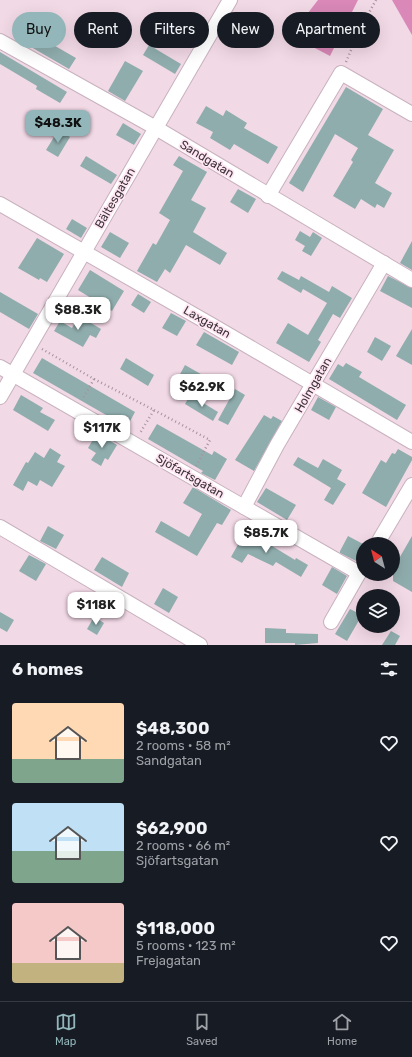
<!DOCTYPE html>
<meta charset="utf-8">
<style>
body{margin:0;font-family:Rubik,sans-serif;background:#20242c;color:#f1f3f6;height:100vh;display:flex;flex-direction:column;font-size:15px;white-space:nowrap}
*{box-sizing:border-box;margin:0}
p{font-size:13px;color:#9ea1a6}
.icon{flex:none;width:22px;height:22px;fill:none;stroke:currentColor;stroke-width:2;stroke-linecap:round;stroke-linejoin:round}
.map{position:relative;height:645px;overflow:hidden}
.drawer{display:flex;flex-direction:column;background:#171b24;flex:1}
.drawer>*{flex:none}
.banner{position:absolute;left:12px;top:12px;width:388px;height:36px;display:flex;gap:8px}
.needle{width:26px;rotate:324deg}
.fabs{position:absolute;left:356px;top:537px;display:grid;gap:8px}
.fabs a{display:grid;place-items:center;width:44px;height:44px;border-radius:50%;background:#171b24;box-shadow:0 4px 16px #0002;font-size:20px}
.price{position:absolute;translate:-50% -34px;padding:0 9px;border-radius:8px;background:#fff;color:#222;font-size:13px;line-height:26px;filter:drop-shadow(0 1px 2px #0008)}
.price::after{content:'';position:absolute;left:50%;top:24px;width:12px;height:9px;margin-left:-6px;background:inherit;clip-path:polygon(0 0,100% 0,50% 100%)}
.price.on{background:#92b6b9;color:#111}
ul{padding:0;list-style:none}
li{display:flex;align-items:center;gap:12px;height:100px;padding:0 12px}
li span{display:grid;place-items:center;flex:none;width:112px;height:80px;border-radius:4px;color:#555}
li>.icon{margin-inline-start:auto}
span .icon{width:48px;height:48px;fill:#fffc;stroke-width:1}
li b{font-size:17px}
h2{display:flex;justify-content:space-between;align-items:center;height:48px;padding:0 12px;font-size:17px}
.tag{padding:0 14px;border-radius:18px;background:#171b24;box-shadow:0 4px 16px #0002;font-size:14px;line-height:36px}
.tag.on{background:#92b6b9;color:#111}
.tabs{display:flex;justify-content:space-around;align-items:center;height:56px;border-top:1px solid #363941;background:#171b24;font-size:11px;color:#9ea1a6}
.tabs a{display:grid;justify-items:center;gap:2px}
.tabs .on{color:#92b6b9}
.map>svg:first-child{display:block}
.forest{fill:#d988b7}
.building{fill:#90adae}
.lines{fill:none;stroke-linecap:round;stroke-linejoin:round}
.minor-casing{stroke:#c9b1be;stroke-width:16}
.path{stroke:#a6939d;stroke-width:2.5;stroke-dasharray:1 3;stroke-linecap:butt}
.minor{stroke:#fff;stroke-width:14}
.labels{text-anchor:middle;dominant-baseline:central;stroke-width:3.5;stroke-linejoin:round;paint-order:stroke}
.street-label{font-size:12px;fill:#3c3338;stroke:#ffe6f3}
</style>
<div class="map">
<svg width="412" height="645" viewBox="0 0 412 645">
<rect width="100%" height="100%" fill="#f2d9e6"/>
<!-- forest -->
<g class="forest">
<path d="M 318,0 L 358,0 L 330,56 L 311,46 L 301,22 Z"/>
<path d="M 392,0 L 412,0 L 412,35 Z"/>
</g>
<!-- building -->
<g class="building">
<path d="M 28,24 L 45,35 L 43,39 L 76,58 L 69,69 L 19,40 Z"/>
<path d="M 149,45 L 181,64 L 175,74 L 143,55 Z"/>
<path d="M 0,52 L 67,92 L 60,103 L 36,89 L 37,86 L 0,64 Z"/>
<path d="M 125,61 L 143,71 L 125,101 L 108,91 Z"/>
<path d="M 346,87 L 383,109 L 368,135 L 394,150 L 375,183 L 392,193 L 384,208 L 377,204 L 375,208 L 361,199 L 355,209 L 333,196 L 353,162 L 351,160 L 358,148 L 335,134 L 303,192 L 289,183 Z"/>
<path d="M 206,106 L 223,116 L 226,110 L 247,123 L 244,128 L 278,147 L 268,164 L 234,144 L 230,150 L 210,138 L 213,132 L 196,123 Z"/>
<path d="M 123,123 L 141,134 L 134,145 L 116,135 Z"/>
<path d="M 61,131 L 70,137 L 58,157 L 46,150 L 54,137 L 56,139 Z"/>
<path d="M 86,156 L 117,175 L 111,184 L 80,166 Z"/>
<path d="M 179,156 L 207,172 L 191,200 L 206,208 L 193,232 L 227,253 L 220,265 L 186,245 L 170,273 L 165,269 L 157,282 L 137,271 L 153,243 L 156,245 L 170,220 L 159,213 L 183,171 L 173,165 Z"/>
<path d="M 238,189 L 256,199 L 248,213 L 230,202 Z"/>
<path d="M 72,219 L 87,228 L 81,238 L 66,229 Z"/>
<path d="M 300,231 L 310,237 L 313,232 L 322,238 L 311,256 L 302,251 L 305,246 L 295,240 Z"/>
<path d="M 110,232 L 129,243 L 120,258 L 101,247 Z"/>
<path d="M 37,238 L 64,254 L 47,282 L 40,278 L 39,280 L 18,268 Z"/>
<path d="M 412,241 L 412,270 L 400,263 Z"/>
<path d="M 90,270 L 124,291 L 112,311 L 78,290 Z"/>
<path d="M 282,271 L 299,280 L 301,276 L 329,292 L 332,286 L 352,298 L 340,318 L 333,314 L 318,340 L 321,342 L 309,362 L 276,343 L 288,323 L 308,335 L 327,303 L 303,289 L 301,293 L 277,279 Z"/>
<path d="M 388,276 L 412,288 L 412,308 L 380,291 Z"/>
<path d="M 0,292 L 38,314 L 29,329 L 0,312 Z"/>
<path d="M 138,294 L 151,302 L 144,313 L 131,305 Z"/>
<path d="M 171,313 L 186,321 L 177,336 L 162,328 Z"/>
<path d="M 79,316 L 101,329 L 96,338 L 90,335 L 83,347 L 54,331 L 60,321 L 72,328 Z"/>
<path d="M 412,329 L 412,365 L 396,356 Z"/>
<path d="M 204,332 L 239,352 L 232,365 L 196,345 Z"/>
<path d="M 375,337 L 391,346 L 382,361 L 367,352 Z"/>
<path d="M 42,358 L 135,412 L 127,427 L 33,373 Z"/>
<path d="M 126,358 L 154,375 L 148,386 L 120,369 Z"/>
<path d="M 346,363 L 362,372 L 359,377 L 406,405 L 397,420 L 329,379 L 338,364 L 343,367 Z"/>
<path d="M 185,365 L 206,377 L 197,392 L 183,384 L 185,380 L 179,376 Z"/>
<path d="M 235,389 L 245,395 L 228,425 L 218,420 Z"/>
<path d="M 21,395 L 43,408 L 40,412 L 55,420 L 48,431 L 13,410 Z"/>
<path d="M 190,395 L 218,412 L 213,421 L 185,404 Z"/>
<path d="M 318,397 L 336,407 L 329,420 L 311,410 Z"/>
<path d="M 264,415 L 271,419 L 273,416 L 282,421 L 254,471 L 235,460 Z"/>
<path d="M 157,424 L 212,455 L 214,451 L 227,459 L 215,480 L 201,473 L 203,471 L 148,439 Z"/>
<path d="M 97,433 L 117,445 L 108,460 L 105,458 L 101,466 L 91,460 L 96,453 L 88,448 Z"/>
<path d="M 50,448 L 61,455 L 57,462 L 65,466 L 52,487 L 40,480 L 37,486 L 28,481 L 23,491 L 13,485 L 26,462 L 28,463 L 35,452 L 44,458 Z"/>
<path d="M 398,449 L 412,457 L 412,460 L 386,507 L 362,493 L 381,460 L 386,463 L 392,453 L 395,454 Z"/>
<path d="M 298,457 L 318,468 L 323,459 L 342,470 L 337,479 L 346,484 L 333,505 L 324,500 L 331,488 L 293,465 Z"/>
<path d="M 193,487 L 231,510 L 222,525 L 217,523 L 197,556 L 155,532 L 161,521 L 189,537 L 202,514 L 183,503 Z"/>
<path d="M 266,488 L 296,505 L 287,520 L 257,502 Z"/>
<path d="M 48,526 L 64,535 L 56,549 L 40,541 Z"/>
<path d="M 246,530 L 295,560 L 296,558 L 308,565 L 301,577 L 276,562 L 273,566 L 248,554 L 242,563 L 231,557 Z"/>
<path d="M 348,536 L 363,544 L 363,548 L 356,561 L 340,553 L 340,551 Z"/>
<path d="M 412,536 L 412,592 L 393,581 L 393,559 L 397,562 Z"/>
<path d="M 29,555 L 46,564 L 36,581 L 19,571 Z"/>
<path d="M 102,557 L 129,573 L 122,587 L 94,570 Z"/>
<path d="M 332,567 L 347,576 L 337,594 L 322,585 Z"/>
<path d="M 163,588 L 178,597 L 169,613 L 154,604 Z"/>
<path d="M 350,609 L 362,615 L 347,641 L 335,634 Z"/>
<path d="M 0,612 L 14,620 L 7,632 L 0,628 Z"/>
<path d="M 94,617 L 104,623 L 97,635 L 87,629 Z"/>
<path d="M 265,628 L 286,629 L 286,633 L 318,634 L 318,643 L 295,645 L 295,643 L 265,643 Z"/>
<path d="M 391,631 L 400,636 L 395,645 L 382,645 Z"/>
</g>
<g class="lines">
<defs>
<g id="minor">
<path d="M 0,41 L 156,128 L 412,280"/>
<path d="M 268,196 L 341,73 L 412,114"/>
<path d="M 0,204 L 210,324 L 412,442"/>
<path d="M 0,367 L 359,573"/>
<path d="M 0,397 L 230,0"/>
<path d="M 244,507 L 277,445 L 384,263"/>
<path d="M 0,527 L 200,645"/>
<path d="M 377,544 L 412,485"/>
<path d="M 331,622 L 363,566"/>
</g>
</defs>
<!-- minor casing -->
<use href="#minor" class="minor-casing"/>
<!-- path -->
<g class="path">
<path d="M 346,62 L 360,29 L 376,0"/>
<path d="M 42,349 L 94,379 L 82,400"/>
<path d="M 94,379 L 154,410 L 140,433"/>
<path d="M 154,410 L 210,440 L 196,466"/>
</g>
<!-- minor -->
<use href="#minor" class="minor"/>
</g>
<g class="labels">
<!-- street labels -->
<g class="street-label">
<text transform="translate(207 159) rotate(31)">Sandgatan</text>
<text transform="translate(115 198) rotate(-60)">Bältesgatan</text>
<text transform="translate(207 322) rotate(30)">Laxgatan</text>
<text transform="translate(313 385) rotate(-60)">Holmgatan</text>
<text transform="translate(190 476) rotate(30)">Sjöfartsgatan</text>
</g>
</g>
</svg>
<div class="fabs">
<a><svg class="needle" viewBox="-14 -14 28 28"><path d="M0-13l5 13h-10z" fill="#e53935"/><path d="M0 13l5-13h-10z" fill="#9ea1a6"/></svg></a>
<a><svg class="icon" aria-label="layers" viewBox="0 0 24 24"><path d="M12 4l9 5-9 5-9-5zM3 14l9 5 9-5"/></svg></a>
</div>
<b class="price on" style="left:58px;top:144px">$48.3K</b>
<b class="price" style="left:78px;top:331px">$88.3K</b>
<b class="price" style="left:202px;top:408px">$62.9K</b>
<b class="price" style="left:102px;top:449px">$117K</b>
<b class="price" style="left:266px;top:554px">$85.7K</b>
<b class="price" style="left:96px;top:626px">$118K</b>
<div class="banner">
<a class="tag on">Buy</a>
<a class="tag">Rent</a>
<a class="tag">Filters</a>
<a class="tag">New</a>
<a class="tag">Apartment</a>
</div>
</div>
<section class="drawer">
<h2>6 homes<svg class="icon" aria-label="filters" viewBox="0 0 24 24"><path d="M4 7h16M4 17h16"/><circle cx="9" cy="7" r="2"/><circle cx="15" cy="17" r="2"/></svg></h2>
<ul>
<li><span style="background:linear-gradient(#ffd9b3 70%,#7fa58c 0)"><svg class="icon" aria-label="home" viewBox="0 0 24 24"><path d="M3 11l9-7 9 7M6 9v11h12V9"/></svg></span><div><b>$48,300</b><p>2 rooms · 58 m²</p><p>Sandgatan</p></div><svg class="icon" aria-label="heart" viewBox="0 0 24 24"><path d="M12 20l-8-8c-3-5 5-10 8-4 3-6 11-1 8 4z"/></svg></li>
<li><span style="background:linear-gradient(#bfe0f5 60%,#7fa58c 0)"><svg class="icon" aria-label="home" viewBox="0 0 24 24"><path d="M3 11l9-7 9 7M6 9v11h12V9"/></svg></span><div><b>$62,900</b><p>2 rooms · 66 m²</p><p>Sjöfartsgatan</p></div><svg class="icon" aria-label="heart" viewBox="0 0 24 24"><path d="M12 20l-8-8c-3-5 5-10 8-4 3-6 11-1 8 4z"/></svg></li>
<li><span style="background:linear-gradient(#f6c9c9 75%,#c2b280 0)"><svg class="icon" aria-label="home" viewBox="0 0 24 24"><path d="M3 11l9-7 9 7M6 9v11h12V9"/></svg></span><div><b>$118,000</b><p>5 rooms · 123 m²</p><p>Frejagatan</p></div><svg class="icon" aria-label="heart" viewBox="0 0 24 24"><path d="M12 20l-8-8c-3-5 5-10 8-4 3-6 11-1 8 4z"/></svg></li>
</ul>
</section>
<nav class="tabs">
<a class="on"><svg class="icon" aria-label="map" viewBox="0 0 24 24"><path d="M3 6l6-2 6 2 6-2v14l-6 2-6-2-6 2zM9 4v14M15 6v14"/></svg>Map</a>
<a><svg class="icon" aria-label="saved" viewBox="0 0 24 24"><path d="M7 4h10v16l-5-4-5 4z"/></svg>Saved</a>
<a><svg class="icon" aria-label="home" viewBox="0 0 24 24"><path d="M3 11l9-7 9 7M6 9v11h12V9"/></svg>Home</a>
</nav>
